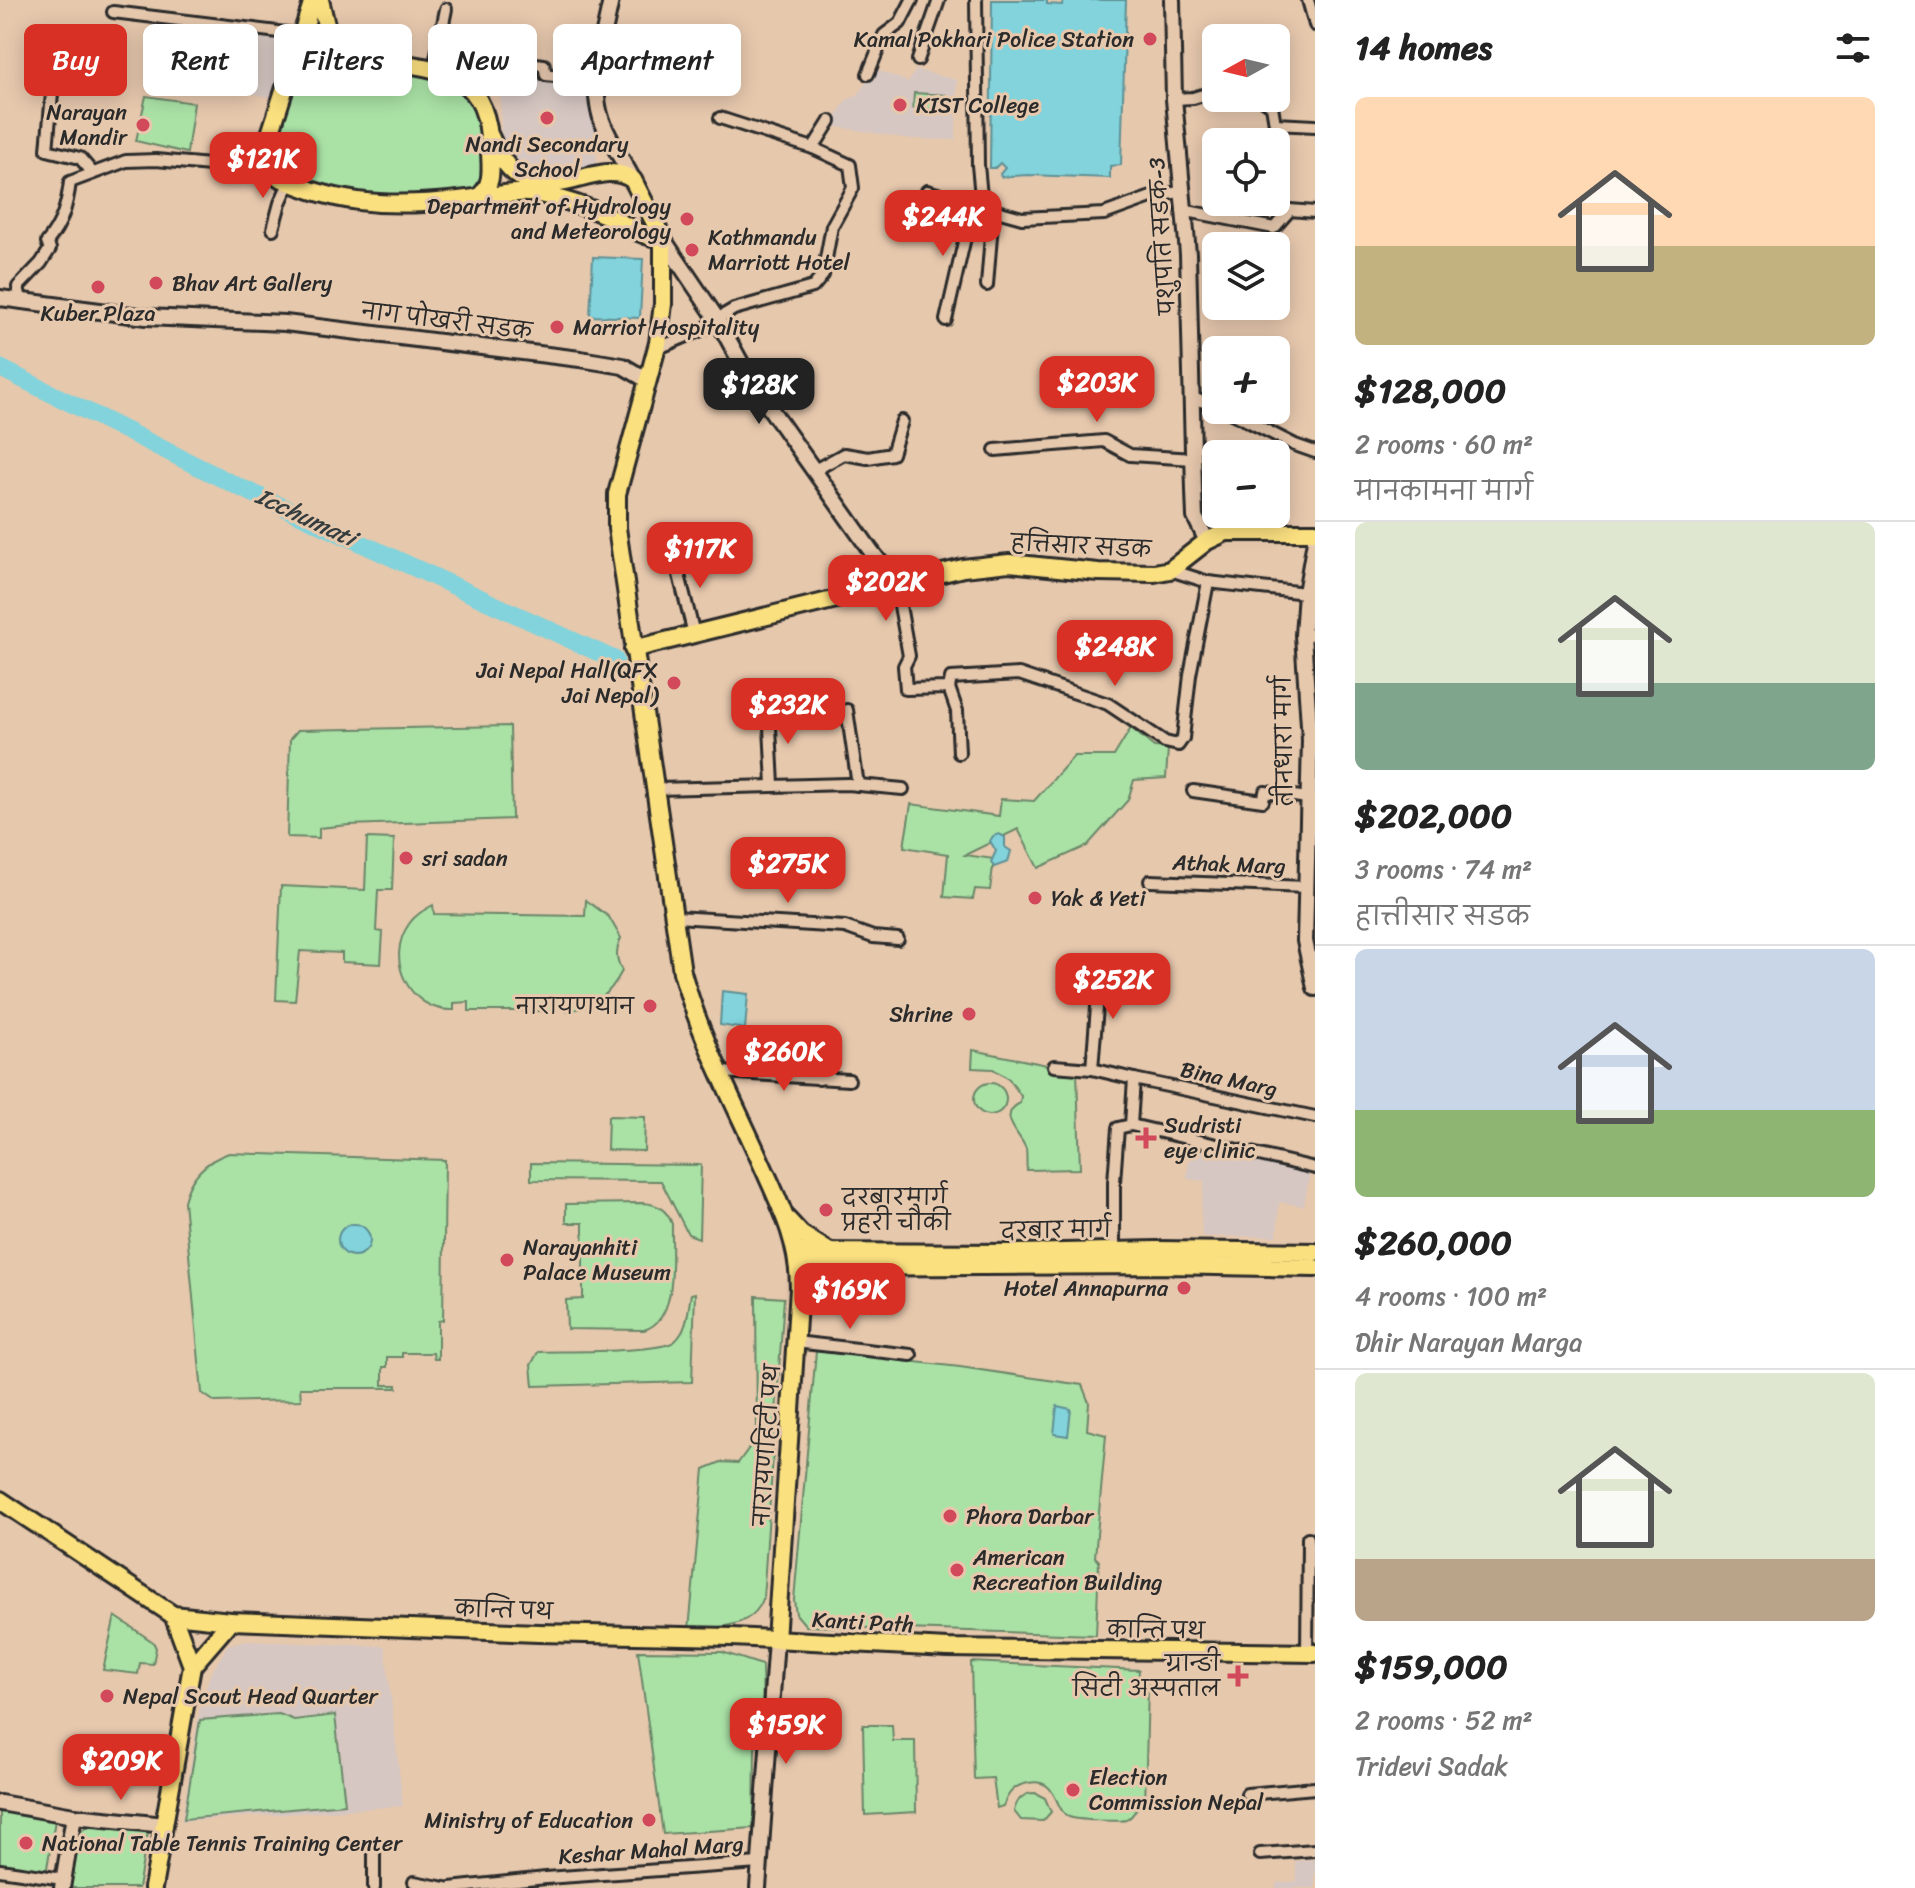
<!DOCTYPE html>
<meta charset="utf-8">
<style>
body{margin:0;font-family:Sriracha,"Playpen Sans Deva",sans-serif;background:#f2f2f2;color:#222;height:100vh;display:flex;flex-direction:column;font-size:30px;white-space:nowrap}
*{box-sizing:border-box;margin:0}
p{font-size:26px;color:#767676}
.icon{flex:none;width:44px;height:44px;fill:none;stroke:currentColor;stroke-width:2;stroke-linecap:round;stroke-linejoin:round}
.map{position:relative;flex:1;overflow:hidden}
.sheet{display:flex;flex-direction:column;background:#fff;width:600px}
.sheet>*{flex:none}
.banner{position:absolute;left:24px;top:24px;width:760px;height:72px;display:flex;gap:16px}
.needle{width:52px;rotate:262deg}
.controls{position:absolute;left:1202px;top:24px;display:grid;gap:16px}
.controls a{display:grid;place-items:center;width:88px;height:88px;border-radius:12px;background:#fff;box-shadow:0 4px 20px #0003;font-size:40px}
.price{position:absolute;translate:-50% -68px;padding:0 18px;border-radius:16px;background:#d93025;color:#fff;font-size:26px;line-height:52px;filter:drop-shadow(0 2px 4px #0008)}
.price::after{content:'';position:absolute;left:50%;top:48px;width:24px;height:18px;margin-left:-12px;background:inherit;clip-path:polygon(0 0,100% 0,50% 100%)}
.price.on{background:#222;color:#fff}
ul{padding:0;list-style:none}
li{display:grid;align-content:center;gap:16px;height:424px;padding:0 40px}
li+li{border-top:2px solid #e0e0e0}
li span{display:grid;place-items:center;height:248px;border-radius:12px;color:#555}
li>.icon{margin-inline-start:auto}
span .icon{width:144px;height:144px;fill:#fffc;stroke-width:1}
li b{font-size:34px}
h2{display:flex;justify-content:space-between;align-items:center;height:96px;padding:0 40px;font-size:34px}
.pill{padding:0 28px;border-radius:12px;background:#fff;box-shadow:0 4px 20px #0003;font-size:28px;line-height:72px}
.pill.on{background:#d93025;color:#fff}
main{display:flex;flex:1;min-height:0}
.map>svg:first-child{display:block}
.built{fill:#d6c7c2}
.green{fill:#aae2a6;stroke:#6a8668;stroke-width:2}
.water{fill:#82d3db;stroke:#5f9095;stroke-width:2}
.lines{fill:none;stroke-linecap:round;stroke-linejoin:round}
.river{stroke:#82d3db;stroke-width:18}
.street-casing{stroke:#2b2b2b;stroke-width:16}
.secondary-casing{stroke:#2b2b2b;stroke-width:20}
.primary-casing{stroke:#2b2b2b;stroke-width:22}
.street{stroke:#e6c8ad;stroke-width:10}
.secondary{stroke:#e6c8ad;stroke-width:14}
.primary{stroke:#fbe080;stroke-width:16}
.poi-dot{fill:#d1495b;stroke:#e6c8ad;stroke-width:3}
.labels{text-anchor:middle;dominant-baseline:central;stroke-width:6;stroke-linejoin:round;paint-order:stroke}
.poi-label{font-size:22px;fill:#2b2b2b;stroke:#e6c8ad;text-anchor:start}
.street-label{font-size:22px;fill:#2b2b2b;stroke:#e6c8ad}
.water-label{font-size:24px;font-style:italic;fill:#343c3d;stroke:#e6c8ad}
</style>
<main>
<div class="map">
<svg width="1315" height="1888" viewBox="0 0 1315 1888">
<rect width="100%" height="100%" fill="#e6c8ad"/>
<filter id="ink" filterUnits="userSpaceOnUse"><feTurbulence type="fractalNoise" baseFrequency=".0125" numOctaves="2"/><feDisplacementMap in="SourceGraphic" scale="16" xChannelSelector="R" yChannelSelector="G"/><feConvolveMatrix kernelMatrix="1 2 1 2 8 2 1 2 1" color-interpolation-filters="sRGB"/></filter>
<g filter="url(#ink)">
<!-- built -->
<g class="built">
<path d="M 222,26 L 293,35 L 275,98 L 212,86 Z"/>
<path d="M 878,70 L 908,82 L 916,70 L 957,80 L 956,140 L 910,139 L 831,126 L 846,100 L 857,96 L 873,72 Z"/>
<path d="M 500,76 L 588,86 L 591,90 L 594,108 L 597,169 L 538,179 L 516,168 L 501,141 Z"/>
<path d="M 1191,1143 L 1310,1171 L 1304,1206 L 1279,1202 L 1277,1236 L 1202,1237 L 1201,1208 L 1205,1181 L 1187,1179 Z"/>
<path d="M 242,1641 L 385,1646 L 403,1806 L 182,1821 L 200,1707 L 210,1675 L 228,1645 Z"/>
<path d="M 1315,1859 L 1315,1888 L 1276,1888 L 1276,1883 L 1297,1881 L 1295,1861 Z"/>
</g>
<!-- green -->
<g class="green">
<path d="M 306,43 C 340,52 450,75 469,99 C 478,111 487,150 487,165 C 486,173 484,182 482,190 L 407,199 L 329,191 L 275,167 L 270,158 Z"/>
<path d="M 914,93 L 946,95 L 945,110 L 913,108 Z"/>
<path d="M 146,96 L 194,103 L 187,153 L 136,141 Z"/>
<path d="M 510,726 L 512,819 L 349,825 L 319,828 L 319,838 L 287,837 L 290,739 L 298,730 Z"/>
<path d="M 1131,728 L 1154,747 L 1168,748 L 1166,778 L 1134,780 L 1128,800 L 1087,846 L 1038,868 L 1018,829 L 965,855 L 994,859 L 990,890 L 975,889 L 973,899 L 944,897 L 948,854 L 904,847 L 911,804 L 999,816 L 1001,799 L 1034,801 L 1074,756 L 1114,756 Z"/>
<path d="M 367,838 L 394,839 L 392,890 L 378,890 L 376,931 L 383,932 L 381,964 L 342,962 L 342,953 L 300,951 L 295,1001 L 276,1000 L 281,886 L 365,890 Z"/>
<path d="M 586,900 L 609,917 L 621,938 C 615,951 616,959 622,971 C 609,996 594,1008 566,1011 L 565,1003 L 557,1003 L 557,1009 L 549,1011 L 469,1011 L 469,1002 L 454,1003 L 454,1010 C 409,1012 384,959 409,924 C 415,915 424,910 433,905 L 434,914 L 585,916 Z"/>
<path d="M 973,1050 L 1077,1071 L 1080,1169 L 1027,1170 C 1026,1163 1027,1155 1026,1149 C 1022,1135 995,1116 1020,1103 L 1021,1096 L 1009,1079 L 993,1069 L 972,1068 Z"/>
<circle cx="990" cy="1099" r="16"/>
<path d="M 608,1116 L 645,1117 L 644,1151 L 607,1150 Z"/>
<path d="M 229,1153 L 445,1160 L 443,1320 L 438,1321 L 438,1359 L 434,1359 L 433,1353 L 402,1353 L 402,1357 L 387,1357 L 387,1367 L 383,1367 L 383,1385 L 397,1385 L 397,1388 L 300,1388 L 301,1400 L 215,1402 L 202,1393 L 184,1201 C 190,1177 205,1161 229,1153 Z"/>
<path d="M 531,1163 L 701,1165 L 699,1238 L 688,1234 L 661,1181 L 531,1180 Z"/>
<path d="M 643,1203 C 658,1204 667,1210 672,1224 C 671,1255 680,1319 644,1330 L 567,1329 L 566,1300 L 583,1299 L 583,1223 L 566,1223 L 566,1204 Z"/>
<path d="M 695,1293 L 692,1382 L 533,1386 L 531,1365 L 538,1352 C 561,1351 663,1353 675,1341 C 688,1330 688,1310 691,1294 Z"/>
<path d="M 756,1296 L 784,1298 L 763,1599 C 752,1629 716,1627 689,1630 L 704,1469 L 721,1462 L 738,1463 L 757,1437 Z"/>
<path d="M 816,1351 L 960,1367 L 1082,1385 L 1089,1403 L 1087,1430 L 1106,1435 L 1095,1557 L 1099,1561 L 1096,1635 L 806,1626 L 796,1614 L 794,1600 Z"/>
<path d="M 115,1616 L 153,1642 L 156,1648 L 153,1664 L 140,1663 L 138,1674 L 103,1670 Z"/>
<path d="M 638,1651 L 722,1652 L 762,1665 L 763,1716 L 755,1749 L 754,1828 L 663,1834 Z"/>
<path d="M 971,1662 L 1139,1670 L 1138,1684 L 1148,1684 L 1145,1806 L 1138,1806 C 1135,1811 1132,1818 1126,1820 C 1118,1822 1076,1820 1069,1817 C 1053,1810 1059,1774 1024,1784 C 1012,1787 1007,1796 1003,1806 L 997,1808 L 993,1778 L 974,1779 Z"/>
<path d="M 279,1714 L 294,1720 L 335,1715 L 345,1804 L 184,1819 L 200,1720 Z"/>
<path d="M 863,1725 L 892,1725 L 893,1741 L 915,1741 L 916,1812 L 865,1815 Z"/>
<path d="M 1035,1793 L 1045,1798 L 1051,1812 L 1043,1821 L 1021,1820 L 1014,1811 C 1017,1799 1023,1793 1035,1793 Z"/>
<path d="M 0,1809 L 55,1820 L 46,1874 L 0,1866 Z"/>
<path d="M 90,1824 L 148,1832 L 138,1888 L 70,1888 L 75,1836 Z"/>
</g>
<!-- water -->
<g class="water">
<path d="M 992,0 L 1047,0 L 1047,4 L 1062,5 L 1063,0 L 1126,0 L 1121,165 L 1110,166 L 1110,178 L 1027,175 L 1001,177 L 1000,174 L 1005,168 L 1000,163 L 995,168 L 990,168 Z"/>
<path d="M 593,257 L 643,259 L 640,318 L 590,316 Z"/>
<path d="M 999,834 L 1005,837 L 1005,847 L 1011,851 L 1008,862 L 994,867 L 991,862 L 996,851 L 990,841 L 993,836 Z"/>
<path d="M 722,991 L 748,994 L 745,1029 L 720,1025 Z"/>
<circle cx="354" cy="1240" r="16"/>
<path d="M 1057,1406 L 1071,1409 L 1068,1436 L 1054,1434 Z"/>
</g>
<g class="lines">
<!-- river -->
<path class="river" d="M 0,368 L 237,486 L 615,660"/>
<defs>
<g id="street">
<path d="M 976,0 L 978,165 L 982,207 L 1022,218 L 1104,214 L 1154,196 L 1180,192"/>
<path d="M 1308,0 L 1315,25"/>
<path d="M 113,12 L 303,35"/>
<path d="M 918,60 L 939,0"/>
<path d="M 434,69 L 446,9"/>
<path d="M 54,71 L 47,150 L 80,158 L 92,172"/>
<path d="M 868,74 L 884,35 L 900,23 L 912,0"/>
<path d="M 473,89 L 483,61 L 488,58 L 544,65 L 546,75 L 596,81"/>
<path d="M 1261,98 L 1272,106 L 1275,124 L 1315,126"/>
<path d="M 1174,99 L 1193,98 L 1216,91"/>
<path d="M 813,148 L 830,121"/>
<path d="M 927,191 L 979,206"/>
<path d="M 1182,210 L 1274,228 L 1290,210 L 1315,212"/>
<path d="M 273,229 L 280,203 L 289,183"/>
<path d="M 987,285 L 993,211"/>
<path d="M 22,303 L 18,287 L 41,263 L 50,249 L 47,242 C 62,224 67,206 70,182 L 126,161 L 156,160 L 264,170"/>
<path d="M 946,320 L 973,203"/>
<path d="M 656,349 L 706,328 L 717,319 L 734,309 L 813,287 L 823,275 L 832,226 L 853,188 L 850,165 L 813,148 L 720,118"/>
<path d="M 1192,398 L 1216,406"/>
<path d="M 1226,410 L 1295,445 L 1315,452"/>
<path d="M 995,450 L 1104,441 L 1130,455 L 1194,459"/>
<path d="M 813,471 L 844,454 L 868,458 L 892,454 L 902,421"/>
<path d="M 674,555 L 694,634"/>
<path d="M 1170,570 L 1208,582 L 1306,593"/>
<path d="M 896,583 L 909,656 L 904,666 L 906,689 L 949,688 L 951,678 L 1019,674 L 1108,704 L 1165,742 L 1178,745 L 1183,738 L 1190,675 L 1208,582"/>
<path d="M 1303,635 L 1315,634"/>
<path d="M 949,688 L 957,711 L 959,753"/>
<path d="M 769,708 L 773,785"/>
<path d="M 847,710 L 858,785"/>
<path d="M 657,789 L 848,784 L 903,789"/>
<path d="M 1193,791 L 1263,801 L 1265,792 L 1308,798"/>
<path d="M 1150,881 L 1306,887"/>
<path d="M 675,917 L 845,927 L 873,937 L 898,939"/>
<path d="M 1054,1066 L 1092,1069 L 1134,1079 L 1131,1125 L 1118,1128 L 1114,1182 L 1114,1251"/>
<path d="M 1092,1069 L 1100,970"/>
<path d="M 721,1072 L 849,1080"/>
<path d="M 819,1079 L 822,1050"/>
<path d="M 1134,1079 L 1315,1117"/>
<path d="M 1131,1125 L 1315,1168"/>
<path d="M 795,1342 L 911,1355"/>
<path d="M 1307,1653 L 1308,1538"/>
<path d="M 1247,1794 L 1315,1788"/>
<path d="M 374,1846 L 374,1888"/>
<path d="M 1260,1854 L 1315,1850"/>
<path d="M 0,1870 L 63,1879"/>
<path d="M 414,1882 L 445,1888"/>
<path d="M 450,1888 L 546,1878 L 759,1863"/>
</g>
<g id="secondary">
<path d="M 611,0 C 604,37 589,81 601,118 C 608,139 623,160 633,180"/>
<path d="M 1172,0 L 1174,99 L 1188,254 L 1194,490 L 1195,517 L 1207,541"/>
<path d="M 663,239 L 717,319 L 752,383 L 871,551 L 896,583"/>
<path d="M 0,298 L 146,317 L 285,323 L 580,359 L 623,366 L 647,380"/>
<path d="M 1315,541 L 1306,593 L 1303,635 L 1310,740 L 1305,941 L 1315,988"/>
<path d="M 0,1803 L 74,1816 L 165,1825"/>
<path d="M 62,1888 L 74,1816"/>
<path d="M 758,1888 L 776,1640"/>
</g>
<g id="primary">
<path d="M 313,0 L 263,156 L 264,170 C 330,205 387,208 459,200 C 486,197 518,189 544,195 C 566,200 587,207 608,216 C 627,225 642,237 663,239"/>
<path d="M 320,0 L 327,29 L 343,46"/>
<path d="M 303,35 C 322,40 336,52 355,56 C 426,71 489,57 490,153 C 491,171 493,187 477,198"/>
<path d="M 490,136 C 530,232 593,150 633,180 L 663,239 L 663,304 L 658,343 L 617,494 L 617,528 L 682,972 C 700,1037 732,1098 760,1160 C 779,1203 799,1239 799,1288 L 776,1640"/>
<path d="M 633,649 L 963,568 L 1009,563 L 1098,572 L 1154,573 L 1170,570 L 1207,541 L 1226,532 L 1315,532"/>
<path d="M 788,1220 L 801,1234 L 830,1252"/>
<path d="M 798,1252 L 1018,1253 L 1157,1250 L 1315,1252"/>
<path d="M 799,1267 L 1165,1265 L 1315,1268"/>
<path d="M 0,1500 L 173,1615 L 231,1621 L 538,1633 L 732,1637 L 948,1648 L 1315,1653"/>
<path d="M 192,1666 L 231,1621"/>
<path d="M 153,1888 L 192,1666 L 173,1615"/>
</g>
</defs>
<!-- street casing -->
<use href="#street" class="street-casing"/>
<!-- secondary casing -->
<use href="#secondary" class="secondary-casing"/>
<!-- primary casing -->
<use href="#primary" class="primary-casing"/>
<!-- street -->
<use href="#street" class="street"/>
<!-- secondary -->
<use href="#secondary" class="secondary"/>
<!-- primary -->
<use href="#primary" class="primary"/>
</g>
</g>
<!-- markers -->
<g class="poi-dot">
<circle cx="1150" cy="39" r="8"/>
<circle cx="900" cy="105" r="8"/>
<circle cx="547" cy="118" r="8"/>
<circle cx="143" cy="125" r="8"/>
<circle cx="687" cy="219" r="8"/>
<circle cx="692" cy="250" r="8"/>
<circle cx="156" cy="283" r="8"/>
<circle cx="98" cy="287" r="8"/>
<circle cx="557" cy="327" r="8"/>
<circle cx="674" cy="683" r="8"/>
<circle cx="406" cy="858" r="8"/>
<circle cx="1035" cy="898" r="8"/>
<circle cx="650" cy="1006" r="8"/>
<circle cx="969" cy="1014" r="8"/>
<path d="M1142 1126h8v8h8v8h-8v8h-8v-8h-8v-8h8z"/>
<circle cx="826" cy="1210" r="8"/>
<circle cx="507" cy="1260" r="8"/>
<circle cx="1184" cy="1288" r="8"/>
<circle cx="950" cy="1516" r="8"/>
<circle cx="957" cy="1570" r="8"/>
<path d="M1234 1664h8v8h8v8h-8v8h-8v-8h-8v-8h8z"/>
<circle cx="107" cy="1696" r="8"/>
<circle cx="1073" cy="1790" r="8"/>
<circle cx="649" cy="1820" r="8"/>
<circle cx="26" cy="1843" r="8"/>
</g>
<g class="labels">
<!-- poi labels -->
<g class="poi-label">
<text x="1134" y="39" text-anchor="end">Kamal Pokhari Police Station</text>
<text x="916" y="105">KIST College</text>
<text x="127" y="112" text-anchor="end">Narayan<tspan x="127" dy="25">Mandir</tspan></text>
<text x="547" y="144" text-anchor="middle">Nandi Secondary<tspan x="547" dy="25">School</tspan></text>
<text x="671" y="206" text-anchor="end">Department of Hydrology<tspan x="671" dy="25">and Meteorology</tspan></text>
<text x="708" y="237">Kathmandu<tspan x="708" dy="25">Marriott Hotel</tspan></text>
<text x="172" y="283">Bhav Art Gallery</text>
<text x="98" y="313" text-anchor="middle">Kuber Plaza</text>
<text x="573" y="327">Marriot Hospitality</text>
<text x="658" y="670" text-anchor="end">Jai Nepal Hall(QFX<tspan x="658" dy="25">Jai Nepal)</tspan></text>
<text x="422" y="858">sri sadan</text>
<text x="1051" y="898">Yak &amp; Yeti</text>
<text x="634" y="1006" text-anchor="end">नारायणथान</text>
<text x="953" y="1014" text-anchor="end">Shrine</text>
<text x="1164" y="1125">Sudristi<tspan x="1164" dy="25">eye clinic</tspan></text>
<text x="842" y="1197">दरबारमार्ग<tspan x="842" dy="25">प्रहरी चौकी</tspan></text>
<text x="523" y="1247">Narayanhiti<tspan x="523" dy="25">Palace Museum</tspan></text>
<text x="1168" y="1288" text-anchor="end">Hotel Annapurna</text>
<text x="966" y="1516">Phora Darbar</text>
<text x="973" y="1557">American<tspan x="973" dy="25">Recreation Building</tspan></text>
<text x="1220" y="1663" text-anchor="end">ग्रान्डी<tspan x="1220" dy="25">सिटी अस्पताल</tspan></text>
<text x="123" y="1696">Nepal Scout Head Quarter</text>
<text x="1089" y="1777">Election<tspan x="1089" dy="25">Commission Nepal</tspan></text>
<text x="633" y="1820" text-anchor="end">Ministry of Education</text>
<text x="42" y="1843">National Table Tennis Training Center</text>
</g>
<!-- street labels -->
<g class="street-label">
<text transform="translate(1162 236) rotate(-94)">पशुपति सडक-3</text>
<text transform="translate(447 321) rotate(7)">नाग पोखरी सडक</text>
<text transform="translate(1081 546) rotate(3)">हत्तिसार सडक</text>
<text transform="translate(1284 741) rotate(-91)">तीनधारा मार्ग</text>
<text transform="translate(1229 864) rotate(2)">Athak Marg</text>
<text transform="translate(1229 1079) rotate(12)">Bina Marg</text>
<text transform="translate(1056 1230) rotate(-1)">दरबार मार्ग</text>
<text transform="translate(767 1445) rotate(-86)">नारायणहिटी पथ</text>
<text transform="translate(504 1610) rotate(2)">कान्ति पथ</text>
<text transform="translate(863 1622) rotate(3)">Kanti Path</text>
<text transform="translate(1156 1630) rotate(1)">कान्ति पथ</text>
<text transform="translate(651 1850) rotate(-4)">Keshar Mahal Marg</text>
</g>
<!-- water labels -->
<g class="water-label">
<text transform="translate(306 517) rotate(25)">Icchumati</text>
</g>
</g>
</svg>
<div class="controls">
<a><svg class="needle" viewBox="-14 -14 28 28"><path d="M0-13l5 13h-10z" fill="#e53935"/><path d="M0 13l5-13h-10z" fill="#767676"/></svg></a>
<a><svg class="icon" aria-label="locate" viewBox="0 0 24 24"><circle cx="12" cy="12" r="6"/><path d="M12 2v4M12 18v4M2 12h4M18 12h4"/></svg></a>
<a><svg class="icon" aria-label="layers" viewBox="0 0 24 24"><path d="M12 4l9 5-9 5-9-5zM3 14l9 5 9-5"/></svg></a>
<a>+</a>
<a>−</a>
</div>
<b class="price" style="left:263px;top:200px">$121K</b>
<b class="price" style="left:943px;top:258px">$244K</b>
<b class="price" style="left:1097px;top:424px">$203K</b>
<b class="price on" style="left:759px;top:426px">$128K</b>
<b class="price" style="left:700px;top:590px">$117K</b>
<b class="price" style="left:886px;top:623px">$202K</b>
<b class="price" style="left:1115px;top:688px">$248K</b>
<b class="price" style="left:788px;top:746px">$232K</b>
<b class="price" style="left:788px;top:905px">$275K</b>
<b class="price" style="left:1113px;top:1021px">$252K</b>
<b class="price" style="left:784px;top:1093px">$260K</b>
<b class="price" style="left:850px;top:1331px">$169K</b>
<b class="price" style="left:786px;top:1766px">$159K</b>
<b class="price" style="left:121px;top:1802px">$209K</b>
<div class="banner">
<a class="pill on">Buy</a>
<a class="pill">Rent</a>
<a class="pill">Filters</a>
<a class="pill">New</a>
<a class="pill">Apartment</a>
</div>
</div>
<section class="sheet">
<h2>14 homes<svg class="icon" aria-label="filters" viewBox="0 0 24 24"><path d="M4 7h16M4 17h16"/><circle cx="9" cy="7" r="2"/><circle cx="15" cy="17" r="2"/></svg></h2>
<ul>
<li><span style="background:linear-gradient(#ffd9b3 60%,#c2b280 0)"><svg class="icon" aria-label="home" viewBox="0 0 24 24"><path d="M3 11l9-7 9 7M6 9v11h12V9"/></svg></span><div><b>$128,000</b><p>2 rooms · 60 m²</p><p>मानकामना मार्ग</p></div></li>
<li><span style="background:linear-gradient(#dfe7d0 65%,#7fa58c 0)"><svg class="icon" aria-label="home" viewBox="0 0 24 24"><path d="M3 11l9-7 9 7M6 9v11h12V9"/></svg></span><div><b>$202,000</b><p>3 rooms · 74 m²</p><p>हात्तीसार सडक</p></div></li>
<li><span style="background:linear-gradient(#c9d6e8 65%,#8fb573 0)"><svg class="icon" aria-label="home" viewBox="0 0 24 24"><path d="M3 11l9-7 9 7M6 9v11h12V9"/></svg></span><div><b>$260,000</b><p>4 rooms · 100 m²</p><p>Dhir Narayan Marga</p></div></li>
<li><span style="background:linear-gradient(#dfe7d0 75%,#b9a48a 0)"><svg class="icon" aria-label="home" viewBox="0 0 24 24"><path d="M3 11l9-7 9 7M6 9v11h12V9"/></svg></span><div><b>$159,000</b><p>2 rooms · 52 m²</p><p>Tridevi Sadak</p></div></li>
</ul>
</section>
</main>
